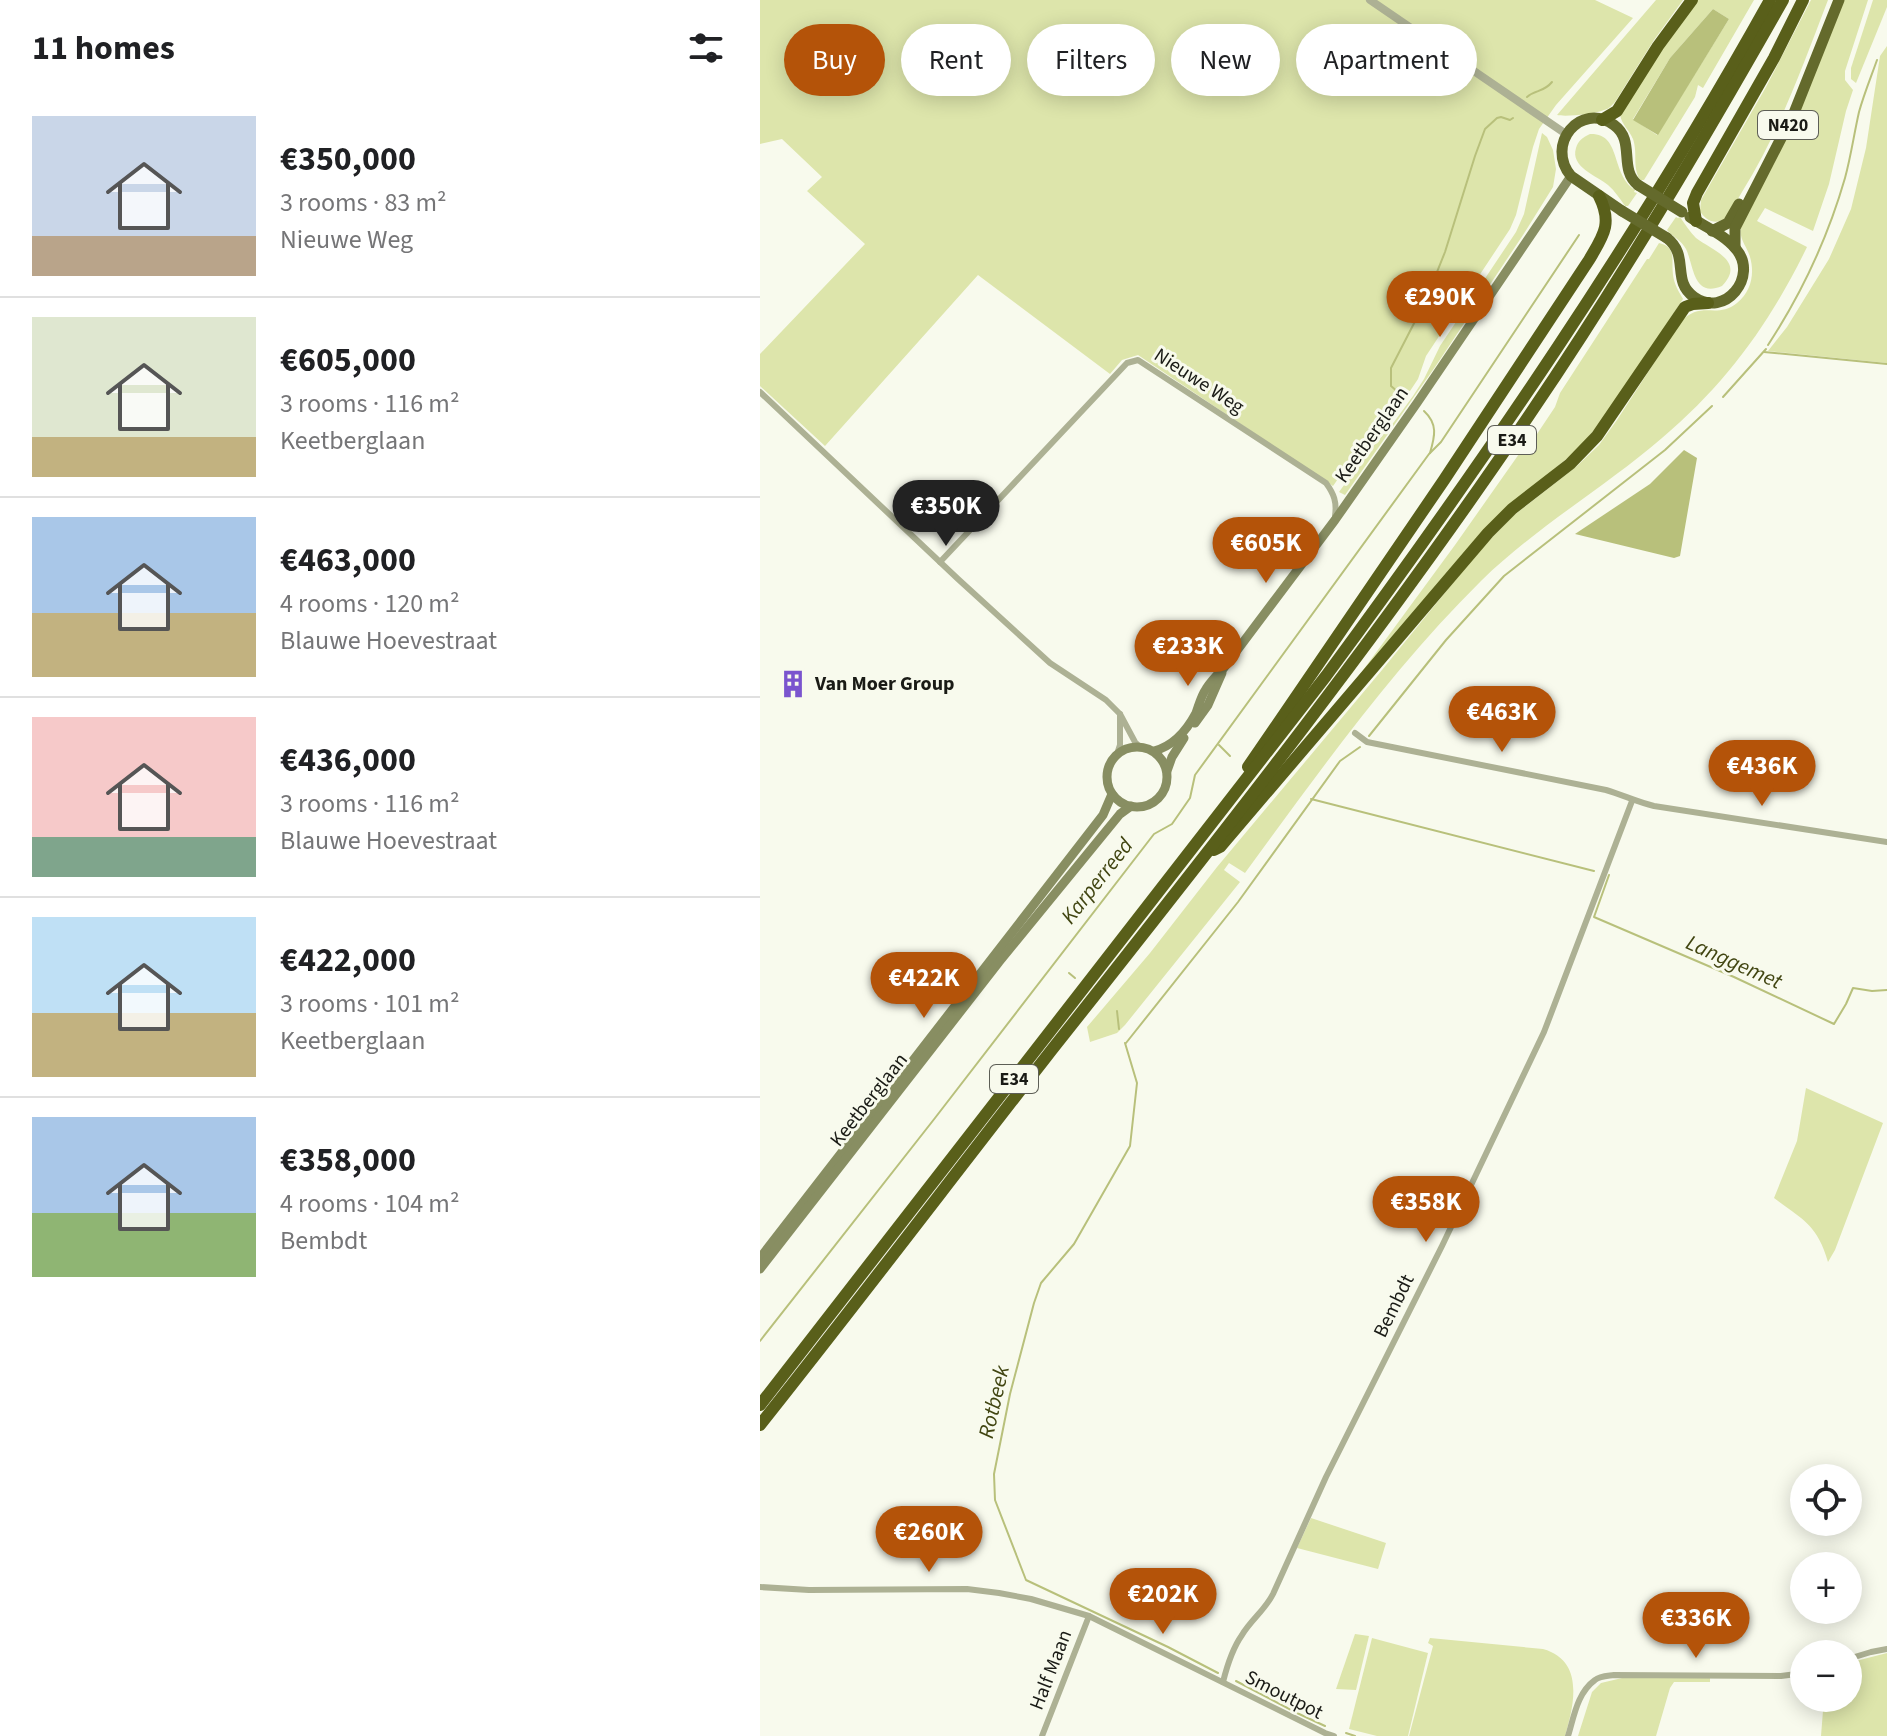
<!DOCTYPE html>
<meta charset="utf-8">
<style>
body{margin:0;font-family:"Source Sans 3",sans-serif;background:#f6f6f6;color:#202124;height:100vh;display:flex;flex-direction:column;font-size:30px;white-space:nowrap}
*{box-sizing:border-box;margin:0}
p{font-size:26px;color:#757577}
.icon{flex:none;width:44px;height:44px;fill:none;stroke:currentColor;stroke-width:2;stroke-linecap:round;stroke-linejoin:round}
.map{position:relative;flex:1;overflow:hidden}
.drawer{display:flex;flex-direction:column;background:#fff;width:760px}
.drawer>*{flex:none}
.top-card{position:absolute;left:24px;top:24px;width:760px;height:72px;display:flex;gap:16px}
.controls{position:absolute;left:1030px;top:1464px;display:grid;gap:16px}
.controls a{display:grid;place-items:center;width:72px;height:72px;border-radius:50%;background:#fff;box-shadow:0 4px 20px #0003;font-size:40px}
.price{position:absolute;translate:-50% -68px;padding:0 18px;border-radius:28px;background:#b45309;color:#fff;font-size:26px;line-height:52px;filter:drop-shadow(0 2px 4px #0008)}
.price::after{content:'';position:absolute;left:50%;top:48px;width:24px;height:18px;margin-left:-12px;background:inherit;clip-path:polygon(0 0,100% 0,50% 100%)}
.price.active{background:#222;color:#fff}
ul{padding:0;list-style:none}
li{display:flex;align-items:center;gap:24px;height:200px;padding:0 32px}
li+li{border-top:2px solid #e0e0e0}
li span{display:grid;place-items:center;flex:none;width:224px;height:160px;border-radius:0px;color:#555}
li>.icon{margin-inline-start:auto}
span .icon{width:96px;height:96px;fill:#fffc;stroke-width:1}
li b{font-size:34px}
h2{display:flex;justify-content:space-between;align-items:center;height:96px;padding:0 32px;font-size:34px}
.chip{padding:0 28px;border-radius:36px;background:#fff;box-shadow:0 4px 20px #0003;font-size:28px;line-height:72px}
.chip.active{background:#b45309;color:#fff}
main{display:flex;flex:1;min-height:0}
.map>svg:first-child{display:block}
.green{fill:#dde5ab;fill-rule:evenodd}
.water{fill:#b8c07b}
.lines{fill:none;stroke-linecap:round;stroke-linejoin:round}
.stream{stroke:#b8c07b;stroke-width:2}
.minor{stroke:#adb194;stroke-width:6}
.tertiary{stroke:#adb194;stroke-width:8}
.secondary{stroke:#888e62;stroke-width:9}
.trunk{stroke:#646a2c;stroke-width:11}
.motorway{stroke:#595f1a;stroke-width:12}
.trunk-bridge{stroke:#646a2c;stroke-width:11}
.labels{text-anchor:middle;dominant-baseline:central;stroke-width:6;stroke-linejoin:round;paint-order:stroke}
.shield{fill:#f8faed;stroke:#5d5e56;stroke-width:2}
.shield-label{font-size:18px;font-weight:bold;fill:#1a1b16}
.street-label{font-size:20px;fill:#1a1b16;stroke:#f8faed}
.poi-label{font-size:20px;font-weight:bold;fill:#1a1b16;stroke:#f8faed;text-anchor:start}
.water-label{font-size:22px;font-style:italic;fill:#414511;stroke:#f8faed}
</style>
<main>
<section class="drawer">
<h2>11 homes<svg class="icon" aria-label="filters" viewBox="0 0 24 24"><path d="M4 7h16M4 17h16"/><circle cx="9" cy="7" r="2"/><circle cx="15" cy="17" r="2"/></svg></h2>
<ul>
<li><span style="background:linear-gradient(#c9d6e8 75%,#b9a48a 0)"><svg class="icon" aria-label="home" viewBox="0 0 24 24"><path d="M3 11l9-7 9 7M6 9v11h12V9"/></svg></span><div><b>€350,000</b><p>3 rooms · 83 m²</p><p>Nieuwe Weg</p></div></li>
<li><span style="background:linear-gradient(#dfe7d0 75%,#c2b280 0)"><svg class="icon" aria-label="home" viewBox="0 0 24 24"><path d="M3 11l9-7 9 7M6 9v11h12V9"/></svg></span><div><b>€605,000</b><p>3 rooms · 116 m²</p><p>Keetberglaan</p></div></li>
<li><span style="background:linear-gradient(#a9c7e8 60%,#c2b280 0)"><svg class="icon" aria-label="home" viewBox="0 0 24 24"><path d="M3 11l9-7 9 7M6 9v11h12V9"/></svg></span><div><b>€463,000</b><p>4 rooms · 120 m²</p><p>Blauwe Hoevestraat</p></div></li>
<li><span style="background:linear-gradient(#f6c9c9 75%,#7fa58c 0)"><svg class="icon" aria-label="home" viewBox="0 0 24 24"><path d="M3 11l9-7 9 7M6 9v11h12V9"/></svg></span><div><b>€436,000</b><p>3 rooms · 116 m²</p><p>Blauwe Hoevestraat</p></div></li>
<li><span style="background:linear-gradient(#bfe0f5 60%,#c2b280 0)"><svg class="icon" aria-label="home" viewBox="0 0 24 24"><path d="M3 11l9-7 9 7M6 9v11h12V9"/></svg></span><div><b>€422,000</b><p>3 rooms · 101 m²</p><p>Keetberglaan</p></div></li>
<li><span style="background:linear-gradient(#a9c7e8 60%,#8fb573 0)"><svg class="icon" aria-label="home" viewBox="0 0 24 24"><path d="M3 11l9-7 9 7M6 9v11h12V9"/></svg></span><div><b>€358,000</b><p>4 rooms · 104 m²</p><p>Bembdt</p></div></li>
</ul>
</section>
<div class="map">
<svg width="1127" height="1736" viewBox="0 0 1127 1736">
<rect width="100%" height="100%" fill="#f8faed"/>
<!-- green -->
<g class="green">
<path d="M 0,0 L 835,0 L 873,18 L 796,105 L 779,129 L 773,147 L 756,215 L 750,229 L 666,356 L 658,379 L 638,409 L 611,432 L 573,486 L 378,355 L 362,360 L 350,374 L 218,275 L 65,446 L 0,386 L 0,354 L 105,244 L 47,191 L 62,177 L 22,139 L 0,144 Z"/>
<path d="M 896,0 L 923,0 L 894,40 L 855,102 C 851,106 849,109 844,110 C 834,114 806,117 797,115 Z"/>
<path d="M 937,0 L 994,0 L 943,88 L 938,85 L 935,97 L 884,180 L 880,180 C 872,166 878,154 873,139 C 869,130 862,125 860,115 L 893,60 ZM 953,9 L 969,19 L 897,135 L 873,119 L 910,58 Z"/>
<path d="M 1051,0 L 1068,0 C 1043,65 1019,133 982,192 C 977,200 972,212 965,218 C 956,226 945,220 940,211 L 941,200 L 1006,87 Z"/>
<path d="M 1082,0 L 1108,0 L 1085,71 L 1085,80 L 1093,90 L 1086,111 L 1069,184 L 1053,231 L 1005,208 L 997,221 L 1047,247 C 1010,323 967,383 902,438 C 844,488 776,527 721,581 C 632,669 559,772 485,873 L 469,863 L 464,870 L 480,882 L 365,1025 L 357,1033 L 330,1042 L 327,1027 L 390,953 L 457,867 L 622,670 L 719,551 L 753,516 L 817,466 L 839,445 L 857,420 L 920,323 C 941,299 956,320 977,303 C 991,292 995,274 990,257 C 987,246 979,240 981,228 Z"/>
<path d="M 1113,0 L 1127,0 L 1127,7 L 1096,83 L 1091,79 L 1091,68 Z"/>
<path d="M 1127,46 L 1127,363 L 1008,351 L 1027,327 L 1069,259 L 1091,209 L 1106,148 L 1120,56 Z"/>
<path d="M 782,133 L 787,137 L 793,150 L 796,169 L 793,187 L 763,235 L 675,367 L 585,495 L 579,492 L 608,452 L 634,422 L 653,396 L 664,379 L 680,346 L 756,232 L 764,214 Z"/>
<path d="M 830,134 C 862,133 850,174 875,190 L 874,192 L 877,193 L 868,206 L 865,206 C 860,199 855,191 848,185 C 837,176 810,167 816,148 C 818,141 823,137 830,134 Z"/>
<path d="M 916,217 L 918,218 L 920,217 C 925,224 930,232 936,238 C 953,251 986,261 962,286 C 933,298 934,266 926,249 C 922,241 912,236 907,230 Z"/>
<path d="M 899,243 C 917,247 911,260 913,275 C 914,284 919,292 923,299 L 847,415 L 816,451 L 775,485 L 587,692 L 695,545 L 759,454 L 763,455 L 795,407 L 800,393 L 887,259 L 889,259 Z"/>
<path d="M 1046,1088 L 1123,1123 L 1075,1250 L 1068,1262 C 1057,1224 1043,1220 1014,1198 L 1037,1141 Z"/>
<path d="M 551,1518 L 626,1543 L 618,1569 L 537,1548 Z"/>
<path d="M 595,1634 L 609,1636 L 596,1690 L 576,1689 Z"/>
<path d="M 612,1638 L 668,1653 L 648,1736 L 617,1736 L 589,1729 Z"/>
<path d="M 670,1638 L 783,1649 C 825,1661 814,1705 805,1736 L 649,1736 L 673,1646 L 668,1643 Z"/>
<path d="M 1127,1653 L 1127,1736 L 1061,1736 L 1064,1698 L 1088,1698 L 1088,1663 Z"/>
<path d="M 862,1678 L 950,1678 L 950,1682 L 914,1682 L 910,1688 L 896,1736 L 818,1736 L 832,1692 L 841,1683 Z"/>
</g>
<!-- water -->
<g class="water">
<path d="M 953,9 L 969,19 L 898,135 L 873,120 L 910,58 Z"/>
<path d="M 924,450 L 937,458 L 920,556 L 914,558 L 815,534 L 890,484 Z"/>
</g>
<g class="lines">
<!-- stream -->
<g class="stream">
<path d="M 767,97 C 776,89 783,93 792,82"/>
<path d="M 1008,345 C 1042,293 1068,237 1085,178 C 1091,156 1094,134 1099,112 C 1104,94 1111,77 1117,60"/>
<path d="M 1004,352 L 1127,364"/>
<path d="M 963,397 L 1006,349"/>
<path d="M 646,399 L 631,386 L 631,368 L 665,302 L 685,252 L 715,156 L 725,129 L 737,118 L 741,117 L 750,120 L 753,118"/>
<path d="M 664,411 C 678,424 675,436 670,453"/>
<path d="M 609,736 L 686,640 L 744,576 L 905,450 L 952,406"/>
<path d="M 459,745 L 470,756"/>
<path d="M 551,799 L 834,871"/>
<path d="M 849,875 L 834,917 L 974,977 L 1074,1024 L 1086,1004 L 1093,988 L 1112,991 L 1127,990"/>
<path d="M 309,973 L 315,978"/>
<path d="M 357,1011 L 359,1029"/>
<path d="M 365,1043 L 377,1083 L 370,1146 L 314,1244 L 281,1283 L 274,1303 L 250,1394 L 234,1474 L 235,1500 L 266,1580 L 408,1647 L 458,1673"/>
<path d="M 366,1043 L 478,902 L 580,761 L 600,747"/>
<path d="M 0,1341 L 175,1118 L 394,834 L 412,824 L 430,798 L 435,775 L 669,454 L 681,442 L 819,235"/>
<path d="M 476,1681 L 537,1713 L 565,1726"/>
<path d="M 586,1733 L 595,1736"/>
</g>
<!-- minor -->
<g class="minor">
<path d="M 0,392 L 198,579 L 290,663 L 346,700 L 360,714 L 375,742 L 380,747"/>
<path d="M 180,562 L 367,363 L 378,360 L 566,483 C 574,494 577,502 575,516"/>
<path d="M 595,733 L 607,742 L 846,790 C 863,795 877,802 894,806 L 1127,842"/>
<path d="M 357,754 L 360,745 L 360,714"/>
<path d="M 0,1587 L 49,1590 L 207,1589 L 239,1593 L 271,1599 L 329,1616 L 565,1733 L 574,1736"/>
<path d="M 1088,1659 L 1111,1652 L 1127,1649"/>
<path d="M 463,1682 C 467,1666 472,1649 482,1635 C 491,1620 505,1610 513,1594 L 566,1477 L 682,1246 L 784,1032 L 872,801"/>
<path d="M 282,1736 L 329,1616"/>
<path d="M 808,1736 C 814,1717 817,1693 835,1680 C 840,1676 848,1676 854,1675 L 1021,1676 L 1044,1673"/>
</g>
<!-- tertiary -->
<path class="tertiary" d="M 610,0 L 806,134"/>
<!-- secondary -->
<g class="secondary">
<path d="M 435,723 L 448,705 L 462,673"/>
<circle cx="377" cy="777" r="30"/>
<path d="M 394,751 C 413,746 427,730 436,713 C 439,705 441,696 446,689 C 451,681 457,675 463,669 L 575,520 L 657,403 L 811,176"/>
<path d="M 407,771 L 412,757 L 424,738"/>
<path d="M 0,1258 L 343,815 L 352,794"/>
<path d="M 0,1269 L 239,962 L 360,814 L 371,806"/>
</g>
<!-- trunk -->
<g class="trunk">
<path d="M 862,211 L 811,176 C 785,145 820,101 854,125 C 876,141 858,169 878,185"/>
<path d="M 952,231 L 968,223 L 979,204"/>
<path d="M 907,238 C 930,256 911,281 934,297 C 965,319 999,276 976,249 C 965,235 944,226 930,217"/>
<path d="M 975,247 L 975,228 L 1034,113 L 1079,0"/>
</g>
<!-- motorway -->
<g class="motorway">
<path d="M 842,120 L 857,111 L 898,46 L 932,0"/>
<path d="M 936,221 L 933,203 L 937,193 L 1014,58 L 1043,0"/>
<path d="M 488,767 L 684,480 L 829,260 C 843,236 853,224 839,196"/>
<path d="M 454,850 L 460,847 L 728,533 L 752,509 L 810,464 L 837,436 L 925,307 L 933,304 L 948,303"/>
<path d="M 0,1405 L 566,676 C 727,458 878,237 1010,0"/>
<path d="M 0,1425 C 97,1303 191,1179 287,1056 C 453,846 620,636 770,414 C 861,280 943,141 1023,0"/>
</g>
<!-- trunk-bridge -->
<g class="trunk-bridge">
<path d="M 878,185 L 922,212"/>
<path d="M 862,211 L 907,238"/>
</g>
</g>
<!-- icons -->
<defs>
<symbol id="building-bare" viewBox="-9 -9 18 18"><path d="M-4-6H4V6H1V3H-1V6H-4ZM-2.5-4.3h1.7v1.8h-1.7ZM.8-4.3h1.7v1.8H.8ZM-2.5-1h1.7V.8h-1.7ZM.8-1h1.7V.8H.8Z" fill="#7a54ce" stroke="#f8faed" stroke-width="2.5" paint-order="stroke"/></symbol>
</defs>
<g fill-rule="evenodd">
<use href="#building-bare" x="13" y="664" width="40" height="40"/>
</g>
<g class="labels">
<!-- shield labels -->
<g class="shield">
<rect x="998" y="111" width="60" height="28" rx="6"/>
<rect x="728" y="426" width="48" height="28" rx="6"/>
<rect x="230" y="1065" width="48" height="28" rx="6"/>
</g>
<g class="shield-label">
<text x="1028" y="125">N420</text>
<text x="752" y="440">E34</text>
<text x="254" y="1079">E34</text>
</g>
<!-- street labels -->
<g class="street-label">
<text transform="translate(439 381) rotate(33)">Nieuwe Weg</text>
<text transform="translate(612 435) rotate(-55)">Keetberglaan</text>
<text transform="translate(109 1100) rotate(-52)">Keetberglaan</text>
<text transform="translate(634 1306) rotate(-64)">Bembdt</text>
<text transform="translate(291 1670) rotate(-69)">Half Maan</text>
<text transform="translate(524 1695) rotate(27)">Smoutpot</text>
</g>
<!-- poi labels -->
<g class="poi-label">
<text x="55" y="684">Van Moer Group</text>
</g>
<!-- water labels -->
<g class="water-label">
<text transform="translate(337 881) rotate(-52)">Karperreed</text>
<text transform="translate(974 962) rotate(24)">Langgemet</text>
<text transform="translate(234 1402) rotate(-77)">Rotbeek</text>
</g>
</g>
</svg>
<div class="controls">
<a><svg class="icon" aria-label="locate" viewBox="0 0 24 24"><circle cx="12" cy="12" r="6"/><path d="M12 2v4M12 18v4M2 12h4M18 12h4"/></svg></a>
<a>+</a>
<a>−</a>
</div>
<b class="price" style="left:680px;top:339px">€290K</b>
<b class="price active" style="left:186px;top:548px">€350K</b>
<b class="price" style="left:506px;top:585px">€605K</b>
<b class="price" style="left:428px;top:688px">€233K</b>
<b class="price" style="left:742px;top:754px">€463K</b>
<b class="price" style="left:1002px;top:808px">€436K</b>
<b class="price" style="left:164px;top:1020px">€422K</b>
<b class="price" style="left:666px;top:1244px">€358K</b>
<b class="price" style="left:169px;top:1574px">€260K</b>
<b class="price" style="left:403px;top:1636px">€202K</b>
<b class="price" style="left:936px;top:1660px">€336K</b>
<div class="top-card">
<a class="chip active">Buy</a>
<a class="chip">Rent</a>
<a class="chip">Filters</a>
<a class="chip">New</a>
<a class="chip">Apartment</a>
</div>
</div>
</main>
